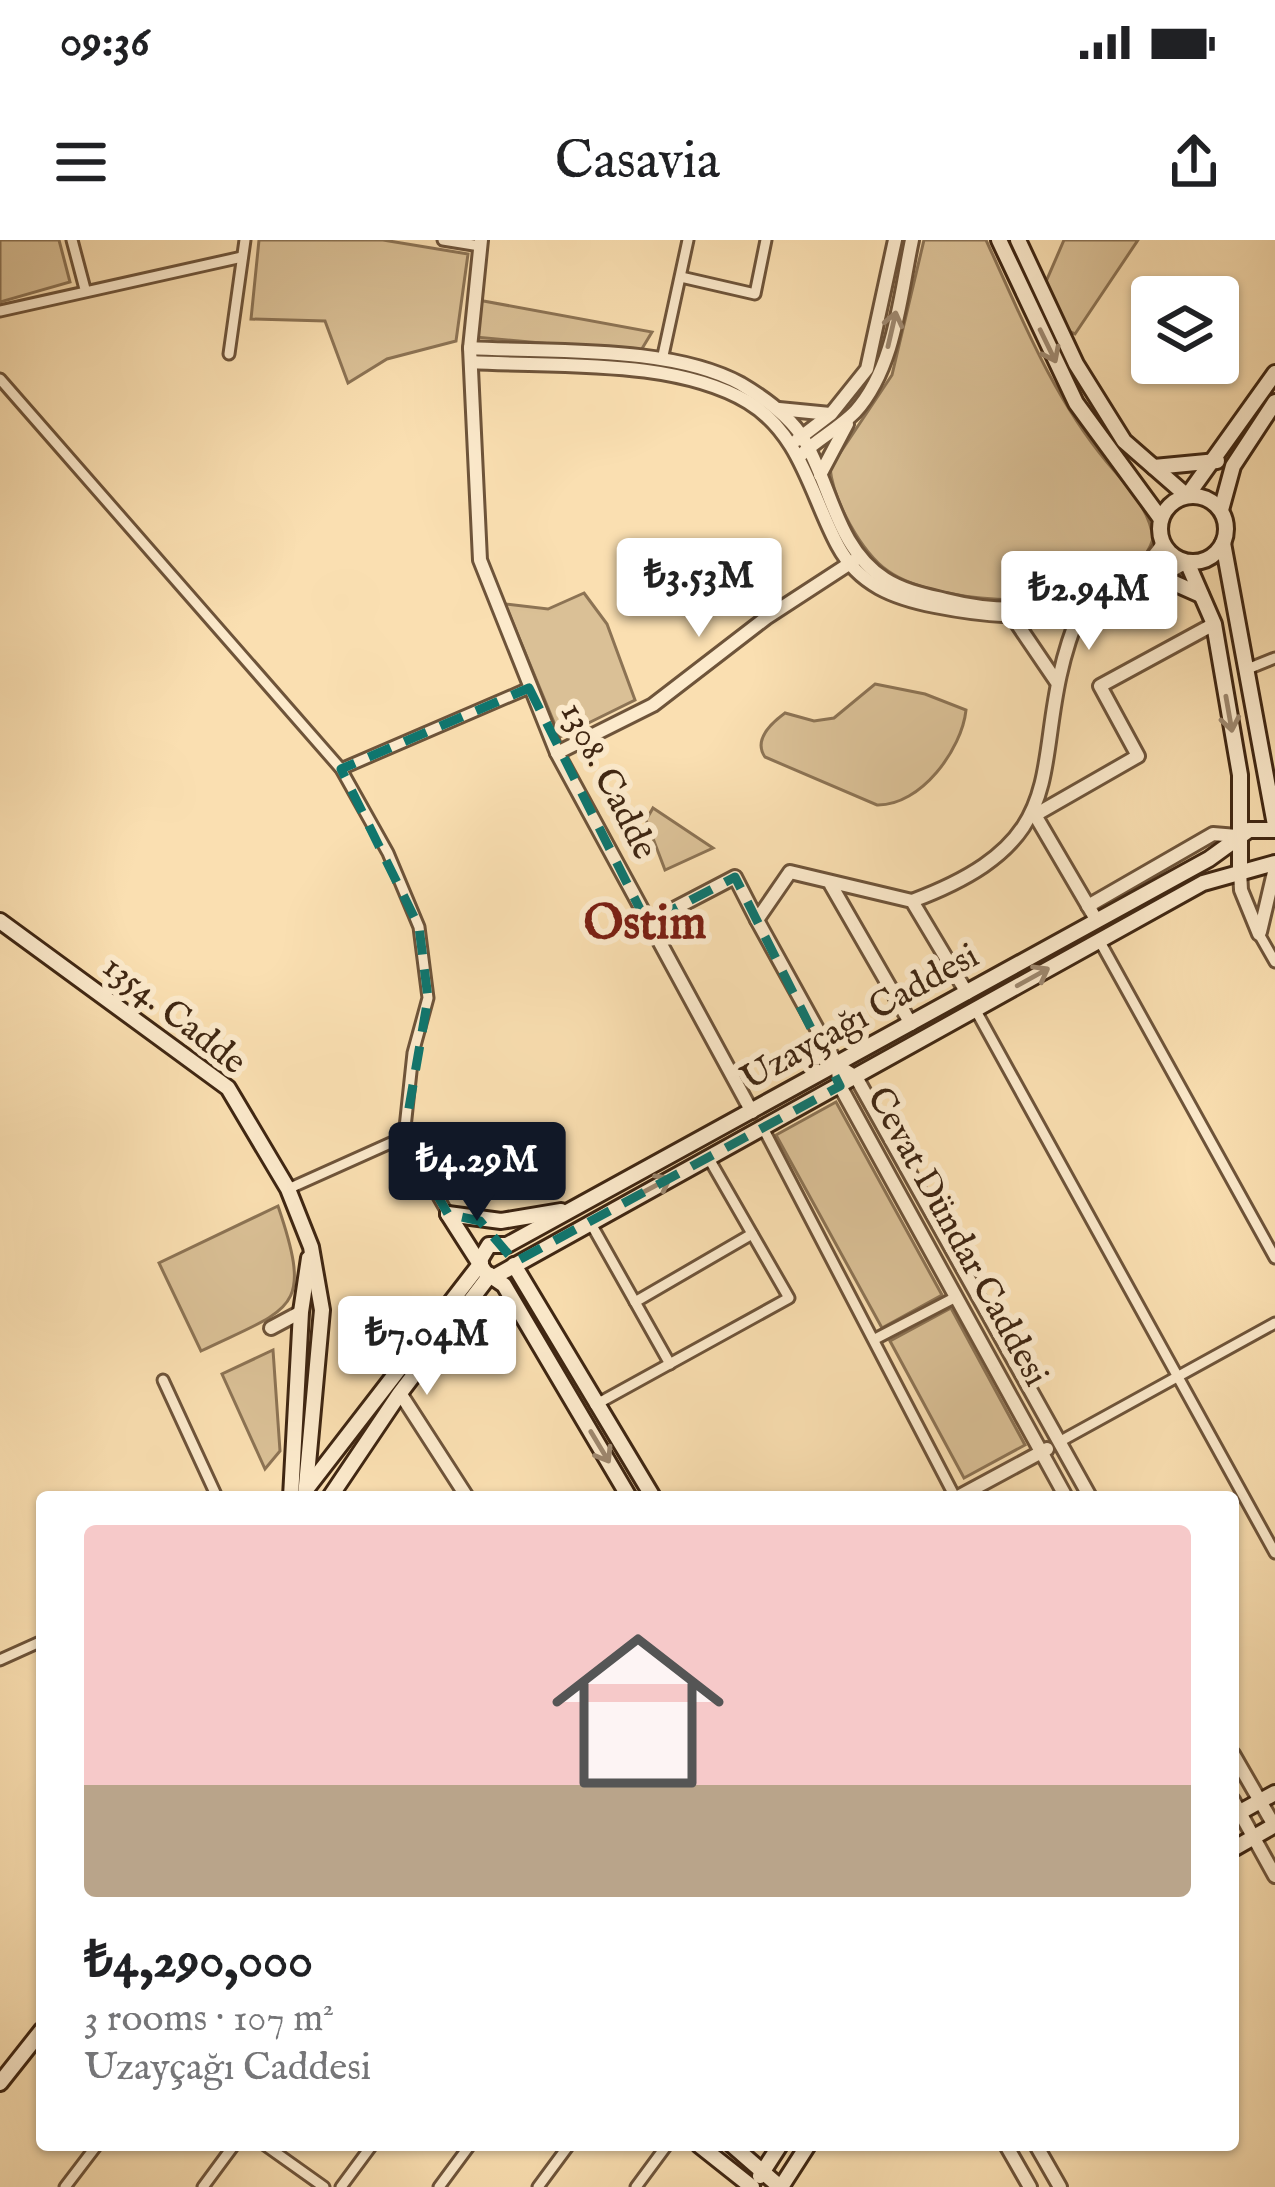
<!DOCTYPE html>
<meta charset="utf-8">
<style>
body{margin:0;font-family:"IM FELL English",serif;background:#f2f2f2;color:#202124;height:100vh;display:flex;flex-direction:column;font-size:45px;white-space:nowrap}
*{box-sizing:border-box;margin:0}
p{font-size:39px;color:#757577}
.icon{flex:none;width:66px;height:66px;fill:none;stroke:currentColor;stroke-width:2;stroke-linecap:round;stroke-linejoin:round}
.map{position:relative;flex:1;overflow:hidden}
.details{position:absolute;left:36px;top:1251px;width:1203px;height:660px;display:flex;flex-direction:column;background:#fff;border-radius:12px;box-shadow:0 3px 9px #0004}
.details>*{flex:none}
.buttons{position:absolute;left:1131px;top:36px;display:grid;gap:24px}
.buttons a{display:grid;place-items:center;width:108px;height:108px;border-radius:12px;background:#fff;box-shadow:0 3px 9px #0004;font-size:60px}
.price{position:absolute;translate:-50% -102px;padding:0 27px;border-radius:12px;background:#fff;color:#222;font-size:39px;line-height:78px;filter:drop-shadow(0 3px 6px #0008)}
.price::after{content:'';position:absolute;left:50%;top:72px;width:36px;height:27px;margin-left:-18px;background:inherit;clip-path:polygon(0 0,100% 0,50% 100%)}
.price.current{background:#111827;color:#fff}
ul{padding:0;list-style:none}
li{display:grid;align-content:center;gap:24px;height:636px;padding:0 48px}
li span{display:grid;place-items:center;height:372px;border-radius:12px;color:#555}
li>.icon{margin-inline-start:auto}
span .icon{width:216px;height:216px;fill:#fffc;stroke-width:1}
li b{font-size:51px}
.status{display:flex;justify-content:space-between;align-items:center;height:84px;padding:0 60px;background:#fff;direction:ltr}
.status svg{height:33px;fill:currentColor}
header{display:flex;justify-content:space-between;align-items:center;height:156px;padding:0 48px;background:#fff;font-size:54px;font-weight:600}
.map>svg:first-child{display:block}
.green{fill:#dac096;stroke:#8c7354;stroke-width:3}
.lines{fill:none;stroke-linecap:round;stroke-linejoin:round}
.minor-casing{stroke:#6e543a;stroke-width:15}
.tertiary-casing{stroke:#6e543a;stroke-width:18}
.secondary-casing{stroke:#3f2612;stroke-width:20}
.minor{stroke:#fceacc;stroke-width:9}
.tertiary{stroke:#fceacc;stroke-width:12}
.secondary{stroke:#fceacc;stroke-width:14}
.oneway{stroke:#9e886f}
.marked{fill:none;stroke:#0f766e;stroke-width:9;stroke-dasharray:24 15;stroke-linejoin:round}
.labels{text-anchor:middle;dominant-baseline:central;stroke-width:12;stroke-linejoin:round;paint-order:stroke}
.street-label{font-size:36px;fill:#3f2612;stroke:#fceacc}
.district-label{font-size:48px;font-weight:bold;fill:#7a1f14;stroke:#fceacc}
</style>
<div class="status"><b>09:36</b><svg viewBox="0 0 49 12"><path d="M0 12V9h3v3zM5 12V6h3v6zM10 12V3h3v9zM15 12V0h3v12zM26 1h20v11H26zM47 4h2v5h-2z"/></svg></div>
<header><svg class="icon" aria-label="menu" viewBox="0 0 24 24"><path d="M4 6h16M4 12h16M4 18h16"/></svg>Casavia<svg class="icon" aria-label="share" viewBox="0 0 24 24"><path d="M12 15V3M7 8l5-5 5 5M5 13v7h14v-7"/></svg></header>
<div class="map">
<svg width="1275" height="1947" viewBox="0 0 1275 1947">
<rect width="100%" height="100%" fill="#fadfb1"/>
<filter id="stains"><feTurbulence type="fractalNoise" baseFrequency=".00167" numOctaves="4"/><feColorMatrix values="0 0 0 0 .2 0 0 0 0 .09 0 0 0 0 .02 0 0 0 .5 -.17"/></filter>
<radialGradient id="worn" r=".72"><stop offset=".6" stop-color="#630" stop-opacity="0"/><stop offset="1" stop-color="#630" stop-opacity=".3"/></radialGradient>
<!-- green -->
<g class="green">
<path d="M 0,0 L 59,0 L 70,42 L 0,62 Z"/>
<path d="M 259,0 L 383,0 L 468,14 L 456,101 L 387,119 L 348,143 L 325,81 L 251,79 Z"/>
<path d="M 924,0 L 986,0 C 1021,76 1052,156 1106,221 C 1125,244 1150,268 1153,299 C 1128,379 941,369 888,331 C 861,312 833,260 830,228 L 892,135 Z"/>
<path d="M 1064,0 L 1138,0 L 1075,94 L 1068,91 L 1045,44 Z"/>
<path d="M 478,60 L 652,92 L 640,112 L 475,97 Z"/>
<path d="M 584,353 L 607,384 L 635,460 L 560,497 L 505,364 L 548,369 Z"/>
<path d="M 875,444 L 925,454 L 966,470 C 962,509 921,566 877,565 L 765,517 C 753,500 770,484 785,473 L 814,481 L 834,478 Z"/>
<path d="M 653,568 L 713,608 L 665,630 L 646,580 Z"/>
<path d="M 836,862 L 942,1055 L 882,1088 L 776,895 Z"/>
<path d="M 278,966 C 314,1072 292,1067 201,1111 L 159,1023 Z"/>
<path d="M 951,1068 L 1025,1205 L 964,1238 L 890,1101 Z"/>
<path d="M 273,1110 L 280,1211 L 265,1229 L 222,1134 Z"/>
</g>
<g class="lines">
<defs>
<g id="minor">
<path d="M 72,0 L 85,49"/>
<path d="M 443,0 L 480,6"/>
<path d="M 681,37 L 755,54 L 766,0"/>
<path d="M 0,71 L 242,17"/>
<path d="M 229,114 L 245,0"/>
<path d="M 662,120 L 688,0"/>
<path d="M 0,139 L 341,529 L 388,613 L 419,687 L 428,758 L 413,813 L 404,897 L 448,974"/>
<path d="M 1245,430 L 1275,418"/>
<path d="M 341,529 L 529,448"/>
<path d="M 1259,694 L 1275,722"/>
<path d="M 1099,700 L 1275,1018"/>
<path d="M 975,769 L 1275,1313"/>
<path d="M 763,888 L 955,1257"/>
<path d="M 288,949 L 404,897"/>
<path d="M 590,982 L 670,1124"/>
<path d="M 635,1062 L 752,994"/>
<path d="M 877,1098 L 956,1057"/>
<path d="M 163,1140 L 217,1257"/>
<path d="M 595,1165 L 789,1058 L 708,917"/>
<path d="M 1059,1202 L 1275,1083"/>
<path d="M 0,1420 L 42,1401"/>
<path d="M 265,1905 L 324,1947"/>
<path d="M 65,1947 L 97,1905"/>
<path d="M 203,1947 L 234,1905"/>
<path d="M 341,1947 L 372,1905"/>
<path d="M 439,1947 L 470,1905"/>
<path d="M 538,1947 L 569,1905"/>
<path d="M 636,1947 L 667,1905"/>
</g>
<g id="tertiary">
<path d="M 481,0 L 470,108 L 480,320 L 557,513 L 752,872"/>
<path d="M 470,108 C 551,113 670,105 741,144 C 763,157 790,177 803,198 C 831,244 836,308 885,339 C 904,351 925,355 946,360 C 985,370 1024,372 1064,363 C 1099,355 1145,335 1163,303"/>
<path d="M 471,122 C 555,127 674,118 748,162 C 801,194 811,256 838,306 C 859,345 894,358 935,366 C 1041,387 1093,373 1187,322"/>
<path d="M 779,169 L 830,174"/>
<path d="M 797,200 L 831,174 L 867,129 L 895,0"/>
<path d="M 802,214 C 818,199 839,188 855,172 C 895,128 900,56 912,0"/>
<path d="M 820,235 L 847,184"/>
<path d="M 1014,379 L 1056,441"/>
<path d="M 557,513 L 653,465 L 766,378 L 855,320"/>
<path d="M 1240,630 L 1241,650 L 1259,694"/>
<path d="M 831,645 L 911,784"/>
<path d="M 912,661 C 1094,593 1019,514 1081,369"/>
<path d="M 1088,666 L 1213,594 L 1237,596"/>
<path d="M 757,680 L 837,825 L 840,846 L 1066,1257"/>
<path d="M 1097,681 L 1035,575 L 1138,516 L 1100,446 L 1214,384"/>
<path d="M 647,683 L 735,637 L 757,680 L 790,632 L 912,661 L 967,753"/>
<path d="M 1260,692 L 1275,628"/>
<path d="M 837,825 L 856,837 L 1090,1257"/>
<path d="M 271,1088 L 301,1072"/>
<path d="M 400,1153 L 467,1257"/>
<path d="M 958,1257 L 1047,1209"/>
<path d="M 1233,1514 L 1275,1587"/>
<path d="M 1233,1560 L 1275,1636"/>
<path d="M 1006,1905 L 1030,1947"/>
<path d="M 1036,1905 L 1060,1947"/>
</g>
<g id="secondary">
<path d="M 999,0 L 1076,163 L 1161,279"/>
<path d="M 1018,0 L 1076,124 L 1124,201 L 1187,256"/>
<path d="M 1154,227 L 1217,221"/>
<circle cx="1193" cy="289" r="33"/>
<path d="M 1187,256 L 1275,133"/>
<path d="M 1221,270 L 1233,226 L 1275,162"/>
<path d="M 1223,303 L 1275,585"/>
<path d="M 1187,322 L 1214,384 L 1240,535 L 1240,630"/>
<path d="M 1137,347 L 1174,343 L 1201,355"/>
<path d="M 0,681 L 228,848 L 288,949 L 311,1007 L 322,1070 L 305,1257"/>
<path d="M 448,974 L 485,1032 L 504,1045 L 629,1257"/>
<path d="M 448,974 L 501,981 L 561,971"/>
<path d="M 480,1020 L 489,1005 L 507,1005 L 1209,619 L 1249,590 L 1275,590"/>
<path d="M 514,1025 L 653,1257"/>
<path d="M 494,1037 L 1203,643 L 1275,623"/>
<path d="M 308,1247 L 481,1023"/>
<path d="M 291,1257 L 301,1072 L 309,1018"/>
<path d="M 330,1257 L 400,1153 L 490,1035"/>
<path d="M 1233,1576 L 1275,1553"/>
<path d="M 1233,1609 L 1275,1585"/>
<path d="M 0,1843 L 42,1790"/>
<path d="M 699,1905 L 752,1947"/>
<path d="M 732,1905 L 780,1947"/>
<path d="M 760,1936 L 780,1905"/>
<path d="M 781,1947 L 808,1905"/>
</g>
</defs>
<!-- minor casing -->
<use href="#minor" class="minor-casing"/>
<!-- tertiary casing -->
<use href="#tertiary" class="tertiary-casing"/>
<!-- secondary casing -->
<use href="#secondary" class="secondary-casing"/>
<!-- minor -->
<use href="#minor" class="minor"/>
<!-- tertiary -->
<use href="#tertiary" class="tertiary"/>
<!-- secondary -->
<use href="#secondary" class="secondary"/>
</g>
<!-- one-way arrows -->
<defs><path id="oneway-shaft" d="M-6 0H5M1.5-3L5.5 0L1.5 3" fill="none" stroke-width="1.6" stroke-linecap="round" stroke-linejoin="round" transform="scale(3)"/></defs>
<g class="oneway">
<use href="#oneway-shaft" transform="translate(892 89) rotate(-77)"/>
<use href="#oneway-shaft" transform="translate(1048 106) rotate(64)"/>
<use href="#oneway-shaft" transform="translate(1229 474) rotate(80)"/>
<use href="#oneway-shaft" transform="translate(1033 737) rotate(-29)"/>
<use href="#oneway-shaft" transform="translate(655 946) rotate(-28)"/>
<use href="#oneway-shaft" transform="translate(600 1207) rotate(59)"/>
</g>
<!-- marked area -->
<path class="marked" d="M 529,448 L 647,683 L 735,637 L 840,846 L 515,1022 L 480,981 L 448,974 L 404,897 L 428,758 L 419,687 L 341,529 Z"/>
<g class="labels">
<!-- street labels -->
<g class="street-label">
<text transform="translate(608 541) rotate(63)">1308. Cadde</text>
<text transform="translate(174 775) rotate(38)">1354. Cadde</text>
<text transform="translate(860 778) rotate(-29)">Uzayçağı Caddesi</text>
<text transform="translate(957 997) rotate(61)">Cevat Dündar Caddesi</text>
</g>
<!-- district labels -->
<g class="district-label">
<text x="645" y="685">Ostim</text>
</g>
</g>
<rect width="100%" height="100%" filter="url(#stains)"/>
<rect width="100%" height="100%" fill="url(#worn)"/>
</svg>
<div class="buttons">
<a><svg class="icon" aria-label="layers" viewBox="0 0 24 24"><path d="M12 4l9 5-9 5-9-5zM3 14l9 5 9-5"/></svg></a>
</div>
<b class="price" style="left:699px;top:400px">₺3.53M</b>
<b class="price" style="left:1089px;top:413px">₺2.94M</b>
<b class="price current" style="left:477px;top:984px">₺4.29M</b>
<b class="price" style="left:427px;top:1158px">₺7.04M</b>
<section class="details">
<ul>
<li><span style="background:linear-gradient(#f6c9c9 70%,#b9a48a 0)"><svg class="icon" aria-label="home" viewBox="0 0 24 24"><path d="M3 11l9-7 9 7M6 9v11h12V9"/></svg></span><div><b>₺4,290,000</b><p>3 rooms · 107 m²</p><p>Uzayçağı Caddesi</p></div></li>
</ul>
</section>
</div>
